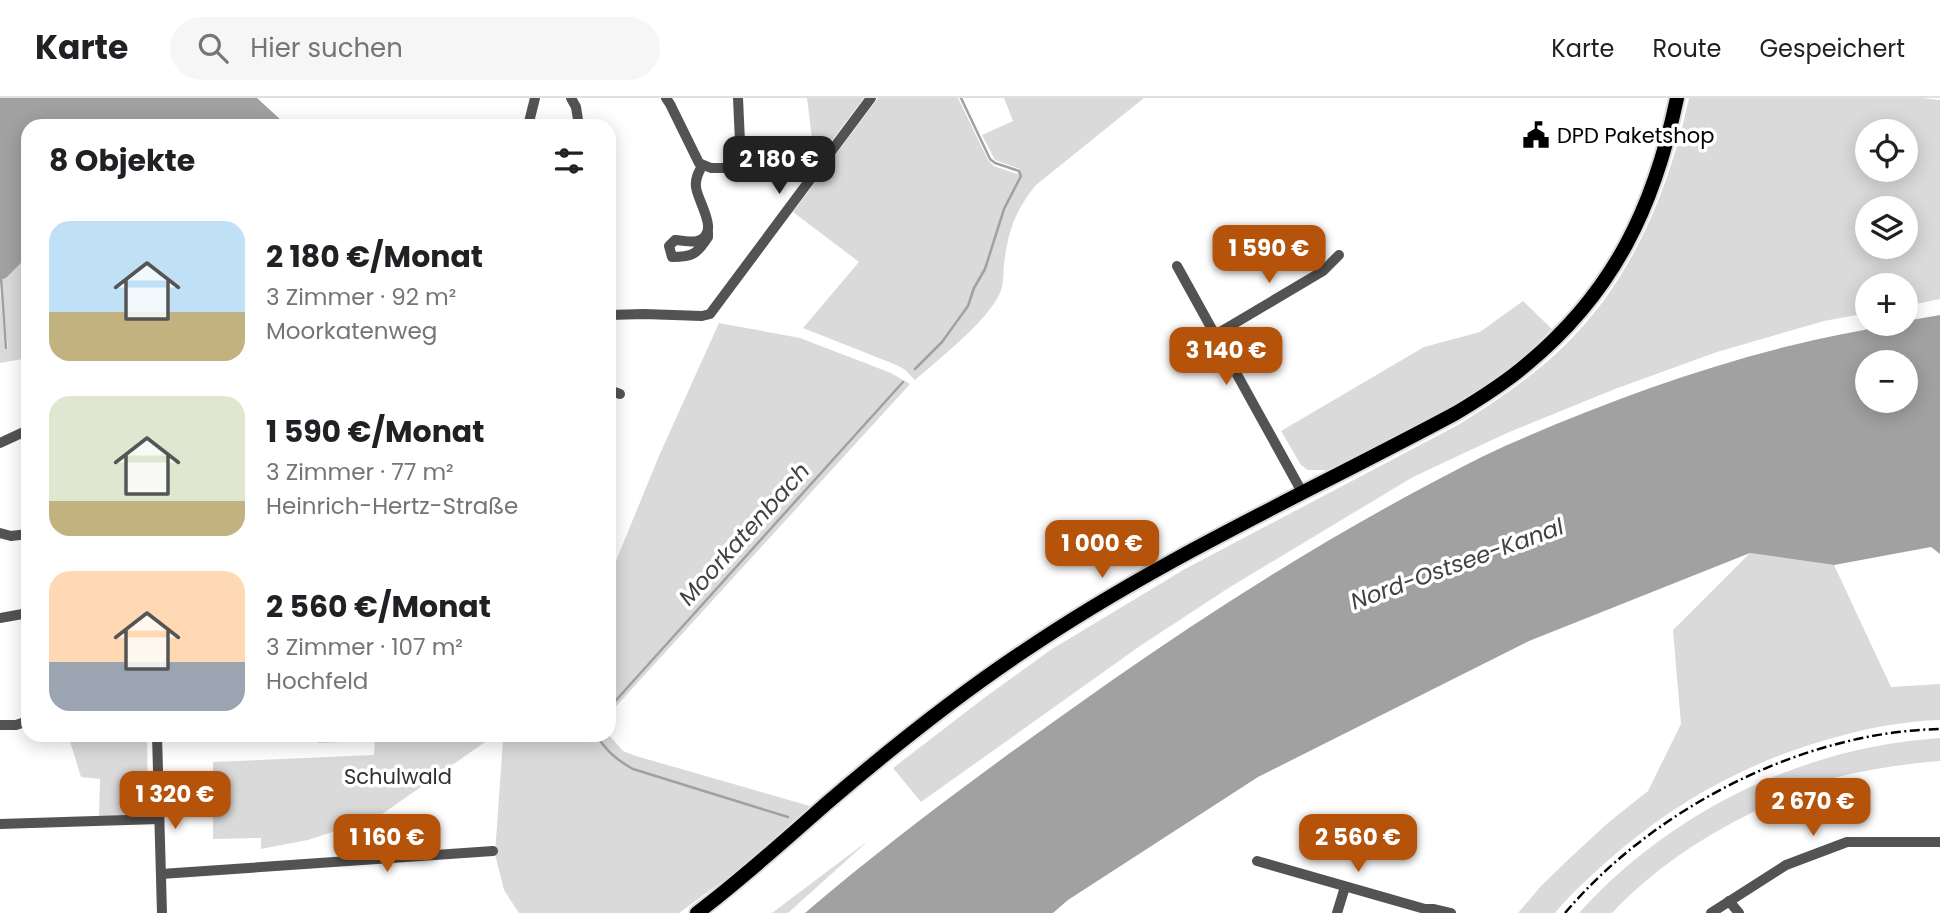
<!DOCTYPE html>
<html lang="de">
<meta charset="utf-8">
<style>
body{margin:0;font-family:Poppins,sans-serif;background:#f6f6f6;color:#202124;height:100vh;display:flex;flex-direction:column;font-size:26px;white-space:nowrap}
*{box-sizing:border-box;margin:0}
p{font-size:23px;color:#757577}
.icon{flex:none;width:38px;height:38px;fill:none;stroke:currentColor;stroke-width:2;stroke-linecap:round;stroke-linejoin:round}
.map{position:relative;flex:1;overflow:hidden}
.details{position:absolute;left:21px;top:21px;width:595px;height:623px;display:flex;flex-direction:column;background:#fff;border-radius:21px;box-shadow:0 4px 18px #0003}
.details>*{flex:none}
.fabs{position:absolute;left:1855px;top:21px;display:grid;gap:14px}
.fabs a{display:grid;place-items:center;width:63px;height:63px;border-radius:50%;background:#fff;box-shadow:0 4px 18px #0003;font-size:35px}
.price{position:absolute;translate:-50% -60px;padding:0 16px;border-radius:14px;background:#b45309;color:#fff;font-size:23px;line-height:46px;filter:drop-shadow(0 2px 4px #0008)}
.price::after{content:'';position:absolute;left:50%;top:42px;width:21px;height:16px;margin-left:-10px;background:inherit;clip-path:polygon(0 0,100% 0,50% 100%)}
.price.current{background:#222;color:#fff}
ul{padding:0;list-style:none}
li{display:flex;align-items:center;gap:21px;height:175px;padding:0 28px}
li span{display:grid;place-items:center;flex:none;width:196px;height:140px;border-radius:21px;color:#555}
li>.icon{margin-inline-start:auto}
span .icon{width:84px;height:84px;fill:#fffc;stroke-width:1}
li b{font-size:30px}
h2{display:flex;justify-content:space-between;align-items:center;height:84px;padding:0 28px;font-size:30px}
header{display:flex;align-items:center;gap:42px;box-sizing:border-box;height:98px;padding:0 35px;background:#fff;border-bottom:2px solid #e0e0e0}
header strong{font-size:33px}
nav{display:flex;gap:38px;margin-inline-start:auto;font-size:24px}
.search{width:490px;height:63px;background:#f6f6f6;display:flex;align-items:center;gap:18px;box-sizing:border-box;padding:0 24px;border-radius:38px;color:#757577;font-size:26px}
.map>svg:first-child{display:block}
.green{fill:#dadada;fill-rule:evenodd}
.water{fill:#a1a1a1;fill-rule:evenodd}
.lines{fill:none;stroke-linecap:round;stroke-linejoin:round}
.stream{stroke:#a1a1a1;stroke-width:2.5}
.major-casing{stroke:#dbdbdb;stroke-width:18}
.minor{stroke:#535353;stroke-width:10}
.major{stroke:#000;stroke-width:14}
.rail{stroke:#000;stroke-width:2.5;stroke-dasharray:10 3.5 2 3.5;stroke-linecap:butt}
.labels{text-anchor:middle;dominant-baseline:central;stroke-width:7;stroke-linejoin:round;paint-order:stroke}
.poi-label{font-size:21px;fill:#000;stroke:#fff;text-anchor:start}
.park-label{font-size:21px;fill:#313131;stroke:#fff}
.water-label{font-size:23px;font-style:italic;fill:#424242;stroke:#fff}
</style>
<header>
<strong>Karte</strong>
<div class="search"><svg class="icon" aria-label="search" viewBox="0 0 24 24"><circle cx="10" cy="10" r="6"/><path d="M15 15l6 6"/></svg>Hier suchen</div>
<nav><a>Karte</a><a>Route</a><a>Gespeichert</a></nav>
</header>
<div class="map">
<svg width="1940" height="815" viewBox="0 0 1940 815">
<rect width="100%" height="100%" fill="#fff"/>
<!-- green -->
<g class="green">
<path d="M 807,0 L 864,0 L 815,65 Z"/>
<path d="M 878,0 L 958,0 L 988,62 L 994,68 L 1017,76 L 1020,71 L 995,62 L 982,37 L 1013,23 L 1004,0 L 1144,0 L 1036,87 C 1015,113 1008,133 1004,166 C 1003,176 1004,188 999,197 C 986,224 939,261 915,282 L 904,271 L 894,266 L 803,230 L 859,164 L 793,114 Z"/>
<path d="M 1689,0 L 1921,0 L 1940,2 L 1940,201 L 1906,208 L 1906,187 L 1867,187 L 1867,215 L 1824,223 L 1717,254 L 1615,291 L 1507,335 L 1413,379 L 1230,489 L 1140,548 L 921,704 L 893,670 L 984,600 L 1052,551 L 1185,471 L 1458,327 C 1494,305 1529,281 1560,252 C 1631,185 1669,93 1689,0 ZM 1867,33 L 1906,33 L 1906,72 L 1867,72 ZM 1867,110 L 1906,110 L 1906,149 L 1867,149 Z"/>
<path d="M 28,158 L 28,260 L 0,265 L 0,193 L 5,251 L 8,250 L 1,182 L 6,180 Z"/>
<path d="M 1523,203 L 1552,231 L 1511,270 L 1481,290 L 1408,333 L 1328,372 L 1308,372 L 1301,367 L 1281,333 L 1424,249 L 1480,234 Z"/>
<path d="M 719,225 L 800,240 L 891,275 L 910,286 L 609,616 L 609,480 L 659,358 Z"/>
<path d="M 1750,455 L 1834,467 L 1891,589 L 1940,586 L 1940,622 C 1906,623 1873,629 1840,638 C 1757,660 1686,697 1620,752 C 1597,772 1574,792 1555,815 L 1518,815 L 1541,788 L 1572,758 L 1609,724 L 1648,693 L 1681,626 L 1673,532 Z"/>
<path d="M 68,637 L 147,637 L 148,718 L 99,718 L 100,681 L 81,679 Z"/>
<path d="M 318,637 L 369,637 L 369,643 L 318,645 Z"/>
<path d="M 375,637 L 495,637 L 378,719 L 308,742 L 261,751 L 261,740 L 213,741 L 213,664 L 374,657 Z"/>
<path d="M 508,637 L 609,637 L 623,653 L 636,658 L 810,708 L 738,772 L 679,815 L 519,815 L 504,792 L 495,756 L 503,642 Z"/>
<path d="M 1940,640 L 1940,663 C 1904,666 1869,671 1834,680 C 1821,684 1808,690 1794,696 C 1727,723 1662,762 1612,815 L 1579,815 C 1671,713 1803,649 1940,640 Z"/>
<path d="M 869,742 L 788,815 L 772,815 Z"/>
</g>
<!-- water -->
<g class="water">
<path d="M 0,0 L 257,0 L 282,23 L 291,28 L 28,28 L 28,158 L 6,180 L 0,182 Z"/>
<path d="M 1940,217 L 1940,456 L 1931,449 L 1834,467 L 1750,455 L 1529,543 L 1258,679 L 1068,802 L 1053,815 L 805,815 C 902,732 1006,657 1111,583 C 1207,516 1306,453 1409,397 C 1441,380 1472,363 1505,348 C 1596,308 1692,272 1789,248 C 1824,239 1859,233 1894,226 L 1906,226 L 1906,223 ZM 1867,264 L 1906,264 L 1906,303 L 1867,303 Z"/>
</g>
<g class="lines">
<!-- stream -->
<g class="stream">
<path d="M 1,180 L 6,250"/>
<path d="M 915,271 L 942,244 L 968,208 L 974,190 L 985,171 L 1004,111 L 1021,78 L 1019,73 L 995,65 L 990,61 L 961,0"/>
<path d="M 609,610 L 903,284"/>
<path d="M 596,637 C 607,653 615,661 633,671 L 788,719"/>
</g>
<defs>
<path id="major" d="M 697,815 C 742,781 784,743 827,705 C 890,651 955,599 1024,553 C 1161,460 1311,393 1456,315 C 1481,300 1505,285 1527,266 C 1614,194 1654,109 1677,0"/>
</defs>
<!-- major casing -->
<use href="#major" class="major-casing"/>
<!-- minor -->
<g class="minor">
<path d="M 571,0 L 576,9 L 579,28"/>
<path d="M 666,0 L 670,6 L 699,65 L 711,70 L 726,70 L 740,44 L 738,0"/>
<path d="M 528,28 L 535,0"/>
<path d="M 702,68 C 698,75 695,81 696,89 C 697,103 722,136 697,143 C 691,145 682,142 675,142 L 669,148 L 672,159 C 693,159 697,156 708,139 L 708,134"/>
<path d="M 1177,168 L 1302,394"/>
<path d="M 609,217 L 644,216 L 702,218 L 710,216 L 871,0"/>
<path d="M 1215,237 L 1323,173 L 1339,157"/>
<path d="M 609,292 L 620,296"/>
<path d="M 0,345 L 28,332"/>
<path d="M 0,435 L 11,438 L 28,436"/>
<path d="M 0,520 L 28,515"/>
<path d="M 0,627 L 16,627 L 28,623"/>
<path d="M 157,637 L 162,815"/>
<path d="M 0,726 L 159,721"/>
<path d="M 1257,763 L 1425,811 L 1434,811 L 1451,815"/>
<path d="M 161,776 L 493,753"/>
<path d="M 1729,803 L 1739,815"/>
<path d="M 1337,815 L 1345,789"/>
<path d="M 1711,815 L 1786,767 L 1847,744 L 1940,744"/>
</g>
<!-- major -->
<use href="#major" class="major"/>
<!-- rail -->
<path class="rail" d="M 1565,815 C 1654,710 1802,634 1940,631"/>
</g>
<!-- icons -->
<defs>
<symbol id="civic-bare" viewBox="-9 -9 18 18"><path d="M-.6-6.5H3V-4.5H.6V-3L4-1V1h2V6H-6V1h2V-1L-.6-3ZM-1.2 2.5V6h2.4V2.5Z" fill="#000" stroke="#fff" stroke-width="2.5" paint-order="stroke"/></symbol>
</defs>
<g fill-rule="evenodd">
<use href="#civic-bare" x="1517" y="18" width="38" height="38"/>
</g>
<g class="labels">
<!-- poi labels -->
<g class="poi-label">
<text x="1557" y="37">DPD Paketshop</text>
</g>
<!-- park labels -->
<g class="park-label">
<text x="398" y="678">Schulwald</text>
</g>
<!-- water labels -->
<g class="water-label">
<text transform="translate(744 436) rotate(-48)">Moorkatenbach</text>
<text transform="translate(1457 466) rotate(-20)">Nord-Ostsee-Kanal</text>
</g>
</g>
</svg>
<div class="fabs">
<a><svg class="icon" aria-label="locate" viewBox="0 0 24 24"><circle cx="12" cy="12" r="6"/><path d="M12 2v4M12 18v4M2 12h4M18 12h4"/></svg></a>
<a><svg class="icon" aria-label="layers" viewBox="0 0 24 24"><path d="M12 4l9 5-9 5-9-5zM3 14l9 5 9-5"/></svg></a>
<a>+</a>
<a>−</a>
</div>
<b class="price current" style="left:779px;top:98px">2 180 €</b>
<b class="price" style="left:1269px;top:187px">1 590 €</b>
<b class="price" style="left:1226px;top:289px">3 140 €</b>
<b class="price" style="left:1102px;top:482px">1 000 €</b>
<b class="price" style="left:175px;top:733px">1 320 €</b>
<b class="price" style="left:1813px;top:740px">2 670 €</b>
<b class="price" style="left:387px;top:776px">1 160 €</b>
<b class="price" style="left:1358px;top:776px">2 560 €</b>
<section class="details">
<h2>8 Objekte<svg class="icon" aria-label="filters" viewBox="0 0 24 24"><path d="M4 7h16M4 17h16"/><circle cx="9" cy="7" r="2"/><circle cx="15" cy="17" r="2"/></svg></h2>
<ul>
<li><span style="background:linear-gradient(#bfe0f5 65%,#c2b280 0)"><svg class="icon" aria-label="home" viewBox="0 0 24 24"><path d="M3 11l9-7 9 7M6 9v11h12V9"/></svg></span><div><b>2 180 €/Monat</b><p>3 Zimmer · 92 m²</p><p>Moorkatenweg</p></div></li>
<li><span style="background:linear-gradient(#dfe7d0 75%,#c2b280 0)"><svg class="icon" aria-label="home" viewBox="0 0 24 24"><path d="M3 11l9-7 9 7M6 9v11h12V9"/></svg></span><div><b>1 590 €/Monat</b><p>3 Zimmer · 77 m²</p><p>Heinrich-Hertz-Straße</p></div></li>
<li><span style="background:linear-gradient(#ffd9b3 65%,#9aa5b1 0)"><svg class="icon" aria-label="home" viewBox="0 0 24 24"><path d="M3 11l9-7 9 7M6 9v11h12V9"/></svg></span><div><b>2 560 €/Monat</b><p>3 Zimmer · 107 m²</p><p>Hochfeld</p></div></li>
</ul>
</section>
</div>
